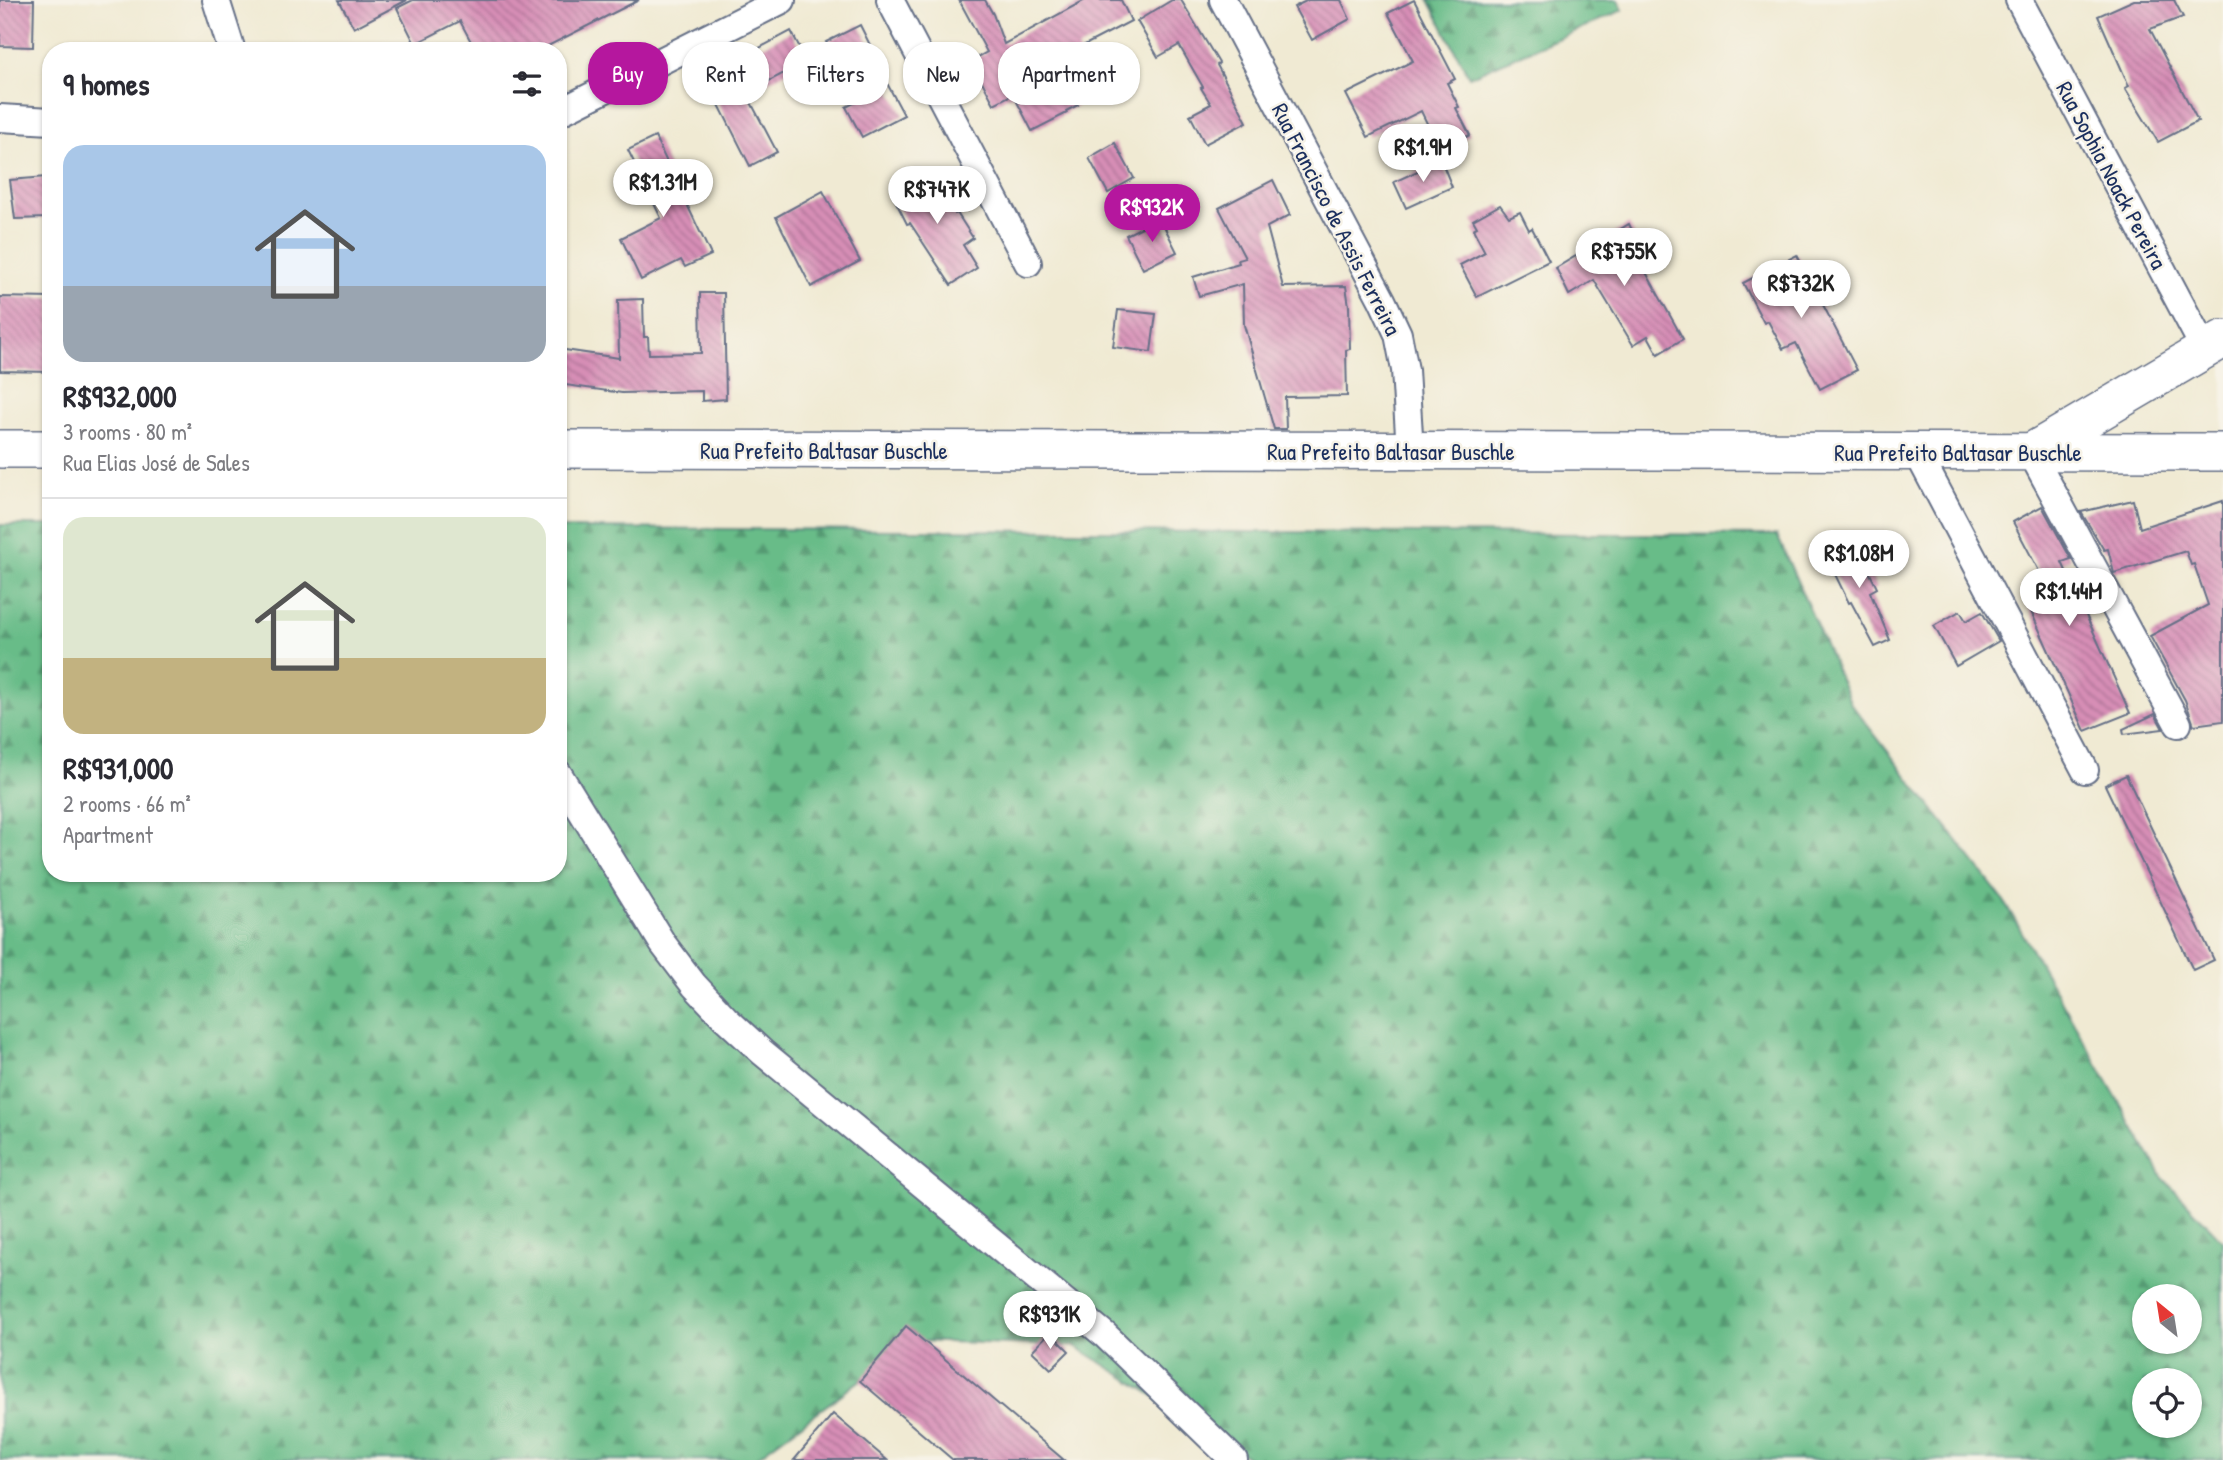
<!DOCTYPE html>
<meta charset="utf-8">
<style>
body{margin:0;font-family:"Patrick Hand",sans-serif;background:#f2f2f3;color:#2b2b33;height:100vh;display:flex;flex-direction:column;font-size:26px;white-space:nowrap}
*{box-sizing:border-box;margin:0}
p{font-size:23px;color:#7c7c81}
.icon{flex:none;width:38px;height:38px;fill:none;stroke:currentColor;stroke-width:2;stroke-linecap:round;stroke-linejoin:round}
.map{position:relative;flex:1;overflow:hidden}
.panel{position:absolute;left:42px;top:42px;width:525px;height:840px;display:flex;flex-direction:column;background:#fff;border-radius:28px;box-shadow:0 2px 5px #0004}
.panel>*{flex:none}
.hud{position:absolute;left:588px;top:42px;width:665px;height:63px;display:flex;gap:14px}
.needle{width:46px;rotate:330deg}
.buttons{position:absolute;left:2132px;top:1284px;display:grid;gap:14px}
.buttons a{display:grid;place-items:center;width:70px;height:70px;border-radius:50%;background:#fff;box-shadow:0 2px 5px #0004;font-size:35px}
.price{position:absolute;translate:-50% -60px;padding:0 16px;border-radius:24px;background:#fff;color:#222;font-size:23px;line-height:46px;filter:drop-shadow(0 2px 4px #0008)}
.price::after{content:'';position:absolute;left:50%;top:42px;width:21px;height:16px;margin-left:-10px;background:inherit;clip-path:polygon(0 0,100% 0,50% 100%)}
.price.current{background:#b5179e;color:#fff}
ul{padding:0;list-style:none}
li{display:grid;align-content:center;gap:14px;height:371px;padding:0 21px}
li+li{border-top:2px solid #e1e1e2}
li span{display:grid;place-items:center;height:217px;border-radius:21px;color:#555}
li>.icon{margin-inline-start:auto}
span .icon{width:126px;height:126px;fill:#fffc;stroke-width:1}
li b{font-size:30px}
h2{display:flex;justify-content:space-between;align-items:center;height:84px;padding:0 21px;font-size:30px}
.pill{padding:0 24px;border-radius:28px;background:#fff;box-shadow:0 2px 5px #0004;font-size:24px;line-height:63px}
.pill.current{background:#b5179e;color:#fff}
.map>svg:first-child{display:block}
.forest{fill:url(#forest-firs);stroke:#427673;stroke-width:2;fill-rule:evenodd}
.building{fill:url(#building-back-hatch)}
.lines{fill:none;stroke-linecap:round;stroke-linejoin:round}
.street-casing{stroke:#667087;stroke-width:30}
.secondary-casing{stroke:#667087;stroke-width:40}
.street{stroke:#fff;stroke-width:26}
.secondary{stroke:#fff;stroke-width:37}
.labels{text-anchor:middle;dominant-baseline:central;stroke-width:5;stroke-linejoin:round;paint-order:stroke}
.street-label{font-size:23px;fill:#1b2f5e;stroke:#f7f3e8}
</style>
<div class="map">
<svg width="2223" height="1460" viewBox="0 0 2223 1460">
<defs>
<pattern id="forest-firs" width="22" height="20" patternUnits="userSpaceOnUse" patternTransform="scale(1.75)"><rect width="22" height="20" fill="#68bc88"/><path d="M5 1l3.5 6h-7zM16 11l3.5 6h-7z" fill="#559972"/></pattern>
<pattern id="building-back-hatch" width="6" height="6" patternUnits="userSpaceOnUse" patternTransform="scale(1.75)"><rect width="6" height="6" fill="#d78eb6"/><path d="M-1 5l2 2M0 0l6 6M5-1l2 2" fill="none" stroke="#ae7497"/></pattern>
</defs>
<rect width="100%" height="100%" fill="#f7f3e8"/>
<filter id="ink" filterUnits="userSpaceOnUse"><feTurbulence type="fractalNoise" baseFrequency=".0143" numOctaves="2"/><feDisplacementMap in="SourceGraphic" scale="14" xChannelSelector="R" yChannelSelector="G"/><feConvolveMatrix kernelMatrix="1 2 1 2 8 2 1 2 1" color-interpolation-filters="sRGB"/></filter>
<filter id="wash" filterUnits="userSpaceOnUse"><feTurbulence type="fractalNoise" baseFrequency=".00686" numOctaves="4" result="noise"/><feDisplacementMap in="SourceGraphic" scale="28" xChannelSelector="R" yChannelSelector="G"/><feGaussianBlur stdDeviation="1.57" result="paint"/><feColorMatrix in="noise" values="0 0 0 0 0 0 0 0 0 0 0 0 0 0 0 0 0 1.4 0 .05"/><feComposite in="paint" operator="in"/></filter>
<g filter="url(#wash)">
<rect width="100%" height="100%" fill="#f0ead3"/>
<!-- forest -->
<g class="forest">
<path d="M 1429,0 L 1618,0 L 1623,10 L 1469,77 Z"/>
<path d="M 0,525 L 51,525 L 51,873 L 558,873 L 558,528 L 1777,535 L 1851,704 L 2004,901 L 2162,1177 L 2222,1240 L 2223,1460 L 1251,1460 L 1233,1446 L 1075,1346 L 913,1341 L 753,1460 L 0,1460 ZM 2144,1297 L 2189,1297 L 2189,1342 L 2144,1342 ZM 2144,1381 L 2189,1381 L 2189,1426 L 2144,1426 Z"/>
</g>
<g id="blocks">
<!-- building -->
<g class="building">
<path d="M 0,0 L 34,0 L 33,47 L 0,46 Z"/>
<path d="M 339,0 L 407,0 L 354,28 Z"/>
<path d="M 413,0 L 639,0 L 538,51 L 476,51 L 460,21 L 415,44 L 397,8 Z"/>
<path d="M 959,0 L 985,0 L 993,14 L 1004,44 L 1085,0 L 1121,0 L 1131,21 L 1077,49 L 1081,57 L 1059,69 L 1078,105 L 1066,111 L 1067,113 L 1032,131 L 1013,94 L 994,104 L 971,61 L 987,52 Z"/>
<path d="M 1172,0 L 1181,0 L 1219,63 L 1217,65 L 1247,122 L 1205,144 L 1190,115 L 1211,104 L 1201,88 L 1203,87 L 1179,45 L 1158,57 L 1137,21 Z"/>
<path d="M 1308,0 L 1341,0 L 1350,19 L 1312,40 L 1294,7 Z"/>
<path d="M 1414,0 L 1455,79 L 1447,83 L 1459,107 L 1456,108 L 1470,135 L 1440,150 L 1421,111 L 1368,137 L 1346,94 L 1413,61 L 1388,13 Z"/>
<path d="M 2134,0 L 2174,0 L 2183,17 L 2150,29 L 2198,121 L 2158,142 L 2125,88 L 2129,86 L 2098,16 Z"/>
<path d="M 860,25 L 877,59 L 875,61 L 904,115 L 862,137 L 846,107 L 856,102 L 826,42 Z"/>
<path d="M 791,31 L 807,61 L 746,93 L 777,152 L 750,166 L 706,79 L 751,56 L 750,53 Z"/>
<path d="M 655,137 L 711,255 L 685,267 L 681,260 L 641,280 L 621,238 L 661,218 L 628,150 Z"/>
<path d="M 1115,143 L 1134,178 L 1108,193 L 1089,158 Z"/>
<path d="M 1441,160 L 1452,187 L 1406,208 L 1394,182 Z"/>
<path d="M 933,173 L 955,214 L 957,213 L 973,238 L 963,245 L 977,268 L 951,285 L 910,223 L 907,224 L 892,194 Z"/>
<path d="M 46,177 L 48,206 L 46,206 L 46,218 L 15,219 L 10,180 Z"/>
<path d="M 1273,180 L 1290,215 L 1267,227 L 1283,287 L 1346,286 L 1349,306 L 1350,349 L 1346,350 L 1347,396 L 1285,397 L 1286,429 L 1274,429 L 1244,325 L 1243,284 L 1199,296 L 1193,277 L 1239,263 L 1238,260 L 1245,258 L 1219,208 Z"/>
<path d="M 823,191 L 860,261 L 811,287 L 776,217 Z"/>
<path d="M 1500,205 L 1509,217 L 1520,212 L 1529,230 L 1532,228 L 1549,261 L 1477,297 L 1460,265 L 1485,252 L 1473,229 L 1477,227 L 1473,220 Z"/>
<path d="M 1160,218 L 1177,252 L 1143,269 L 1126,235 Z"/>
<path d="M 1629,224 L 1639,245 L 1635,247 L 1645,266 L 1643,267 L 1683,339 L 1658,354 L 1648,336 L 1633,345 L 1594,280 L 1569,295 L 1556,268 Z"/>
<path d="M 1797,255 L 1857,370 L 1820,389 L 1796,343 L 1783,349 L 1768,321 L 1764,323 L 1743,283 Z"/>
<path d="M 700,293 L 724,293 L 726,399 L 702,401 L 702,391 L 622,393 L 558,384 L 558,349 L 619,358 L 618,300 L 643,299 L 644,337 L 648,337 L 649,354 L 701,353 Z"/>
<path d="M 0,297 L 51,298 L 51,372 L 0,371 Z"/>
<path d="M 1118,310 L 1156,314 L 1151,352 L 1113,347 Z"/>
<path d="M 2133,500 L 2140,528 L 2223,501 L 2223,721 L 2194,725 L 2185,700 L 2150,636 L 2208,605 L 2194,564 L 2191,565 L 2186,551 L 2114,573 L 2108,549 L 2104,550 L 2081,512 Z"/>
<path d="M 2042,506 L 2071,559 L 2062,562 L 2130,713 L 2085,731 L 2024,596 L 2047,586 L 2013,522 Z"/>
<path d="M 1855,542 L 1877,588 L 1870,592 L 1890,640 L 1875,647 L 1851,602 L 1849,603 L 1826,556 Z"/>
<path d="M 1960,611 L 1966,621 L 1982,612 L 1999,641 L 1956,666 L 1934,626 Z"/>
<path d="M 2155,714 L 2163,729 L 2124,734 L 2123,729 Z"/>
<path d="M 2126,775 L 2214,960 L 2193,970 L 2105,785 Z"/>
<path d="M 906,1326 L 1064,1460 L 953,1460 L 860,1381 Z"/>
<path d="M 1050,1332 L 1069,1351 L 1051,1369 L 1032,1351 Z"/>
<path d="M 833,1414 L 887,1460 L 794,1460 Z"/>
</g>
</g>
</g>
<g filter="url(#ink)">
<use href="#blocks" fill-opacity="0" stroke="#667087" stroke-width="2"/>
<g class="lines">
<defs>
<g id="street">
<path d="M 216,0 L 232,51"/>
<path d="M 890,0 L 1028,263"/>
<path d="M 1223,0 L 1382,300 L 1398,334 L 1405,370 L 1410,451"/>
<path d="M 2019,0 L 2205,350"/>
<path d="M 558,113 L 782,0"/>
<path d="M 0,118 L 51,121"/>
<path d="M 1917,452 L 2085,770"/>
<path d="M 2031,452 L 2178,724"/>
<path d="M 558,773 L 663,944 L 694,985 L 725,1018 L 762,1052 L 1105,1335 L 1234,1460"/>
</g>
<g id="secondary">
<path d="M 0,449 L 51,449"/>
<path d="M 558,449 L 2223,452"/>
<path d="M 2031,452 L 2223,339"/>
</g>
</defs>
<!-- street casing -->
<use href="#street" class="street-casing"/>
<!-- secondary casing -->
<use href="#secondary" class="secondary-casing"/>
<!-- street -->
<use href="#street" class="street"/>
<!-- secondary -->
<use href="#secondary" class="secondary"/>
</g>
</g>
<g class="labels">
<!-- street labels -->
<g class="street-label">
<text transform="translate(2112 175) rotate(62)">Rua Sophia Noack Pereira</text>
<text transform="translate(1337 219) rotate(63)">Rua Francisco de Assis Ferreira</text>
<text x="824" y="450">Rua Prefeito Baltasar Buschle</text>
<text x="1391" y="451">Rua Prefeito Baltasar Buschle</text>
<text x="1958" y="452">Rua Prefeito Baltasar Buschle</text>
</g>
</g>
</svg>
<div class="buttons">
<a><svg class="needle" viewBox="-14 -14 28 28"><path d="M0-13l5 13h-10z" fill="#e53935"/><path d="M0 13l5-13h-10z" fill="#7c7c81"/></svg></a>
<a><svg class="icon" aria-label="locate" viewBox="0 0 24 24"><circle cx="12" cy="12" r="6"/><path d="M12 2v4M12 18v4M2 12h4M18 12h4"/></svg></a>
</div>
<b class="price" style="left:1423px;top:184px">R$1.9M</b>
<b class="price" style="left:663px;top:219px">R$1.31M</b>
<b class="price" style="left:937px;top:226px">R$747K</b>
<b class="price current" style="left:1152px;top:244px">R$932K</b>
<b class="price" style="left:1624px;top:288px">R$755K</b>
<b class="price" style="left:1801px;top:320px">R$732K</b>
<b class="price" style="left:1859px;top:590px">R$1.08M</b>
<b class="price" style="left:2069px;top:628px">R$1.44M</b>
<b class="price" style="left:1050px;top:1351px">R$931K</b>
<div class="hud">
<a class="pill current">Buy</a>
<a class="pill">Rent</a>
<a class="pill">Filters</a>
<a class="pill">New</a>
<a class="pill">Apartment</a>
</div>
<section class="panel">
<h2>9 homes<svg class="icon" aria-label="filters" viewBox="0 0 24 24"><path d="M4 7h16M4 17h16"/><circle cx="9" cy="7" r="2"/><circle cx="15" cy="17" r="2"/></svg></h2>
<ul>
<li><span style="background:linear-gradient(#a9c7e8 65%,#9aa5b1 0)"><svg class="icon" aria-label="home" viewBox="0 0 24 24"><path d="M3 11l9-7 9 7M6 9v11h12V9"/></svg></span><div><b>R$932,000</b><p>3 rooms · 80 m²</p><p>Rua Elias José de Sales</p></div></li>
<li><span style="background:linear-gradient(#dfe7d0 65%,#c2b280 0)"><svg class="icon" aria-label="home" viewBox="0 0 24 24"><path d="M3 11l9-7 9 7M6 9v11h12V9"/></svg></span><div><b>R$931,000</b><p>2 rooms · 66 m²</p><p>Apartment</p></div></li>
</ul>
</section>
</div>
